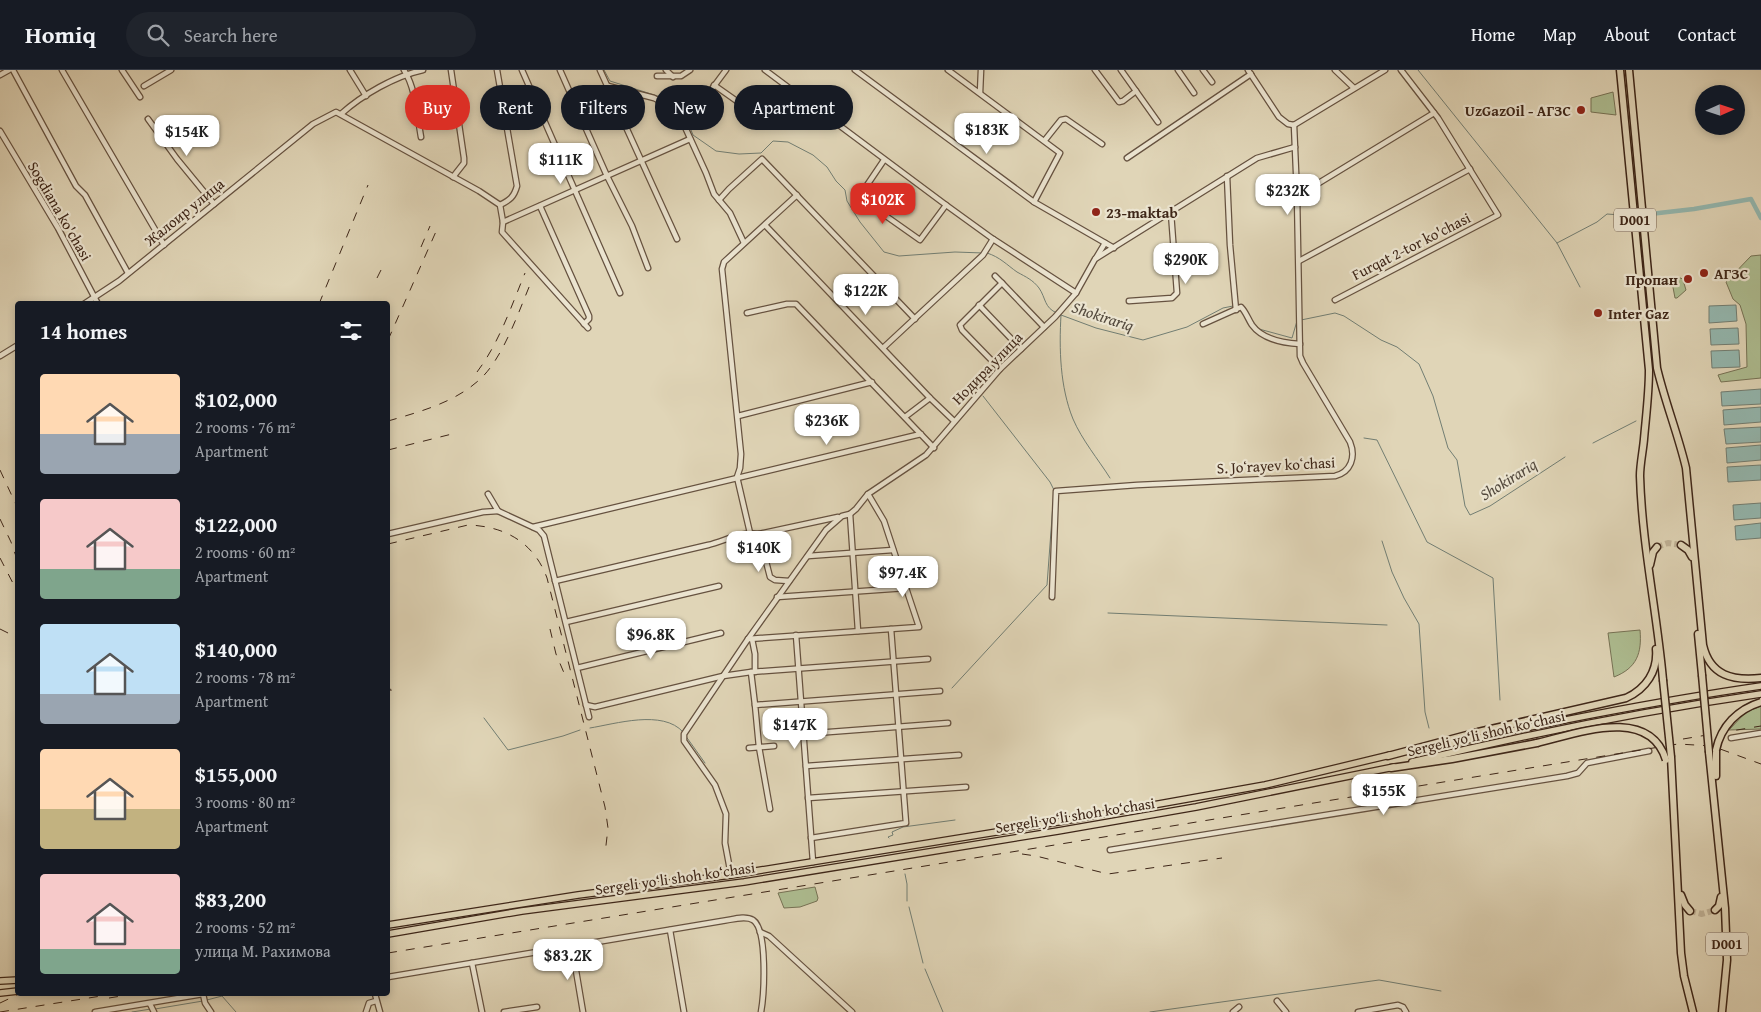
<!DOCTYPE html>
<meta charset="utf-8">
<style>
body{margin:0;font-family:"Gentium Book Plus",serif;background:#20242c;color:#f1f3f6;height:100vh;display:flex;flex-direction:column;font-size:19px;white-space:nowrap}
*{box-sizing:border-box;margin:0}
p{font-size:16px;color:#9ea1a6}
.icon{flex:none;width:28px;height:28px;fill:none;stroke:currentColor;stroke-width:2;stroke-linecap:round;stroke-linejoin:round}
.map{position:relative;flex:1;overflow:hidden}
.drawer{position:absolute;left:15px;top:231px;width:375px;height:695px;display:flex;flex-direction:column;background:#171b24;border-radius:5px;box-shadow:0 2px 8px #0003}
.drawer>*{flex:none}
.top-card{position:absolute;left:405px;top:15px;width:475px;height:45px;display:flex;gap:10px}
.needle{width:32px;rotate:87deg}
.fabs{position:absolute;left:1695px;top:15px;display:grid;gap:10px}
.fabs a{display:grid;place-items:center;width:50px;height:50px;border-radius:50%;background:#171b24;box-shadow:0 2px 8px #0003;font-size:25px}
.price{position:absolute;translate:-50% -42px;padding:0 11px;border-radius:10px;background:#fff;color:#222;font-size:16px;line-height:32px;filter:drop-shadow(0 1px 2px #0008)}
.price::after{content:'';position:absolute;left:50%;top:30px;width:15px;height:11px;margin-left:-8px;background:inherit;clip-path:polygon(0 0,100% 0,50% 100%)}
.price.active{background:#d93025;color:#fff}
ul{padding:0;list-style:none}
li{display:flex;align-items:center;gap:15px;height:125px;padding:0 25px}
li span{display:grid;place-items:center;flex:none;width:140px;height:100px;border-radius:5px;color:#555}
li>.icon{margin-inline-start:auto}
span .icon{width:60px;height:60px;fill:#fffc;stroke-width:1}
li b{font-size:21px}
h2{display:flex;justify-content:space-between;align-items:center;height:60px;padding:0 25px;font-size:21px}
.tag{padding:0 18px;border-radius:22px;background:#171b24;box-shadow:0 2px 8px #0003;font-size:18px;line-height:45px}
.tag.active{background:#d93025;color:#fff}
header{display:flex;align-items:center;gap:30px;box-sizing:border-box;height:70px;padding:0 25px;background:#171b24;border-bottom:1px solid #363941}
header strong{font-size:24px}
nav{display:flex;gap:28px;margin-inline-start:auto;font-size:18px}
.search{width:350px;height:45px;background:#20242c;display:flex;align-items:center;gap:12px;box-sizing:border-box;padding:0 18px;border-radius:28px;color:#9ea1a6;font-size:19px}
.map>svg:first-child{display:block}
.green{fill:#aebe92;stroke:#767255}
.water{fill:#94b8b0;stroke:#727e73}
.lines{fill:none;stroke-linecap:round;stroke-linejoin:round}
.stream{stroke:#727e73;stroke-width:1}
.canal{stroke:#94b8b0;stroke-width:4.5}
.highway-tunnel{stroke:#c0b297;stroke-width:6;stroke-dasharray:6 3;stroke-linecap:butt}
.minor-casing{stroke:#665240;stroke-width:7}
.major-casing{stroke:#3e2618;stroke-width:8}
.highway-casing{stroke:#3e2618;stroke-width:9}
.minor{stroke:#ebe4d0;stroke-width:4.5}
.major{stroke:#e0d5b7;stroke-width:5.5}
.highway{stroke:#e0d5b7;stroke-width:6}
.rail{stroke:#3e2618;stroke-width:1;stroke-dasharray:9 9;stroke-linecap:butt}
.highway-bridge-casing{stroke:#3e2618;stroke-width:9;stroke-linecap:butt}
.highway-bridge{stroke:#e0d5b7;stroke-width:6}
.poi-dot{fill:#8f2418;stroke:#ebe4d0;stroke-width:2}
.labels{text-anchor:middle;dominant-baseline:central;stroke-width:4.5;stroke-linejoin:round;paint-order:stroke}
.shield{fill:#ebe4d0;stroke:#725f4f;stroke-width:1}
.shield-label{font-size:14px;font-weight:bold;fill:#3e2618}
.poi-label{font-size:15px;font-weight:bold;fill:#3e2618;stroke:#ebe4d0;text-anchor:start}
.street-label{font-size:15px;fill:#3e2618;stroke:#ebe4d0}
.water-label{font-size:16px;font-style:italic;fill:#544a3e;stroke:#ebe4d0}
</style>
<header>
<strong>Homiq</strong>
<div class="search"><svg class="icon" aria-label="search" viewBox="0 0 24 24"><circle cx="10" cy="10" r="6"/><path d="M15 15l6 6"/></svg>Search here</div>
<nav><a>Home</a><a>Map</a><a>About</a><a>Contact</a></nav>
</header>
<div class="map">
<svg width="1761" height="942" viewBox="0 0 1761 942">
<rect width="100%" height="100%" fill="#e0d5b7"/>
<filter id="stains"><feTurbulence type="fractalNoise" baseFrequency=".004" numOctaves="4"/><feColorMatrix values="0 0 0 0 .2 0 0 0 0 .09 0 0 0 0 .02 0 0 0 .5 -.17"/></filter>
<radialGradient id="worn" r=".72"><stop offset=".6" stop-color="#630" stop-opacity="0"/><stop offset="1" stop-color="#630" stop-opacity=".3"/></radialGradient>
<!-- green -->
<g class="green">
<path d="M 1613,22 L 1616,45 L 1591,42 L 1591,28 Z"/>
<path d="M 1761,185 L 1761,308 L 1721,312 L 1718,305 L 1747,297 L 1746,254 L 1740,235 L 1733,229 L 1726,212 L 1751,186 Z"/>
<path d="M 1681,208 L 1683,210 L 1686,220 L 1677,228 L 1675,228 L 1672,212 L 1674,209 Z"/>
<path d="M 1640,560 C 1642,583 1637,598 1614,607 L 1608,563 Z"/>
<path d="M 1761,636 L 1761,659 L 1729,660 L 1746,642 Z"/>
<path d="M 815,817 L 818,828 L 817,831 L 800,837 L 784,838 L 778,823 Z"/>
</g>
<!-- water -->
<g class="water">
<path d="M 1736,235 L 1737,251 L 1709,253 L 1709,236 Z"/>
<path d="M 1738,258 L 1739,274 L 1711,275 L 1710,259 Z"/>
<path d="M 1739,280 L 1740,297 L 1712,298 L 1711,281 Z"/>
<path d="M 1761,319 L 1761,334 L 1722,336 L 1721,322 Z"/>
<path d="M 1761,337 L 1761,352 L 1724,355 L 1723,340 Z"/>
<path d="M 1761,357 L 1761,372 L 1726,374 L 1724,359 Z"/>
<path d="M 1761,375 L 1761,390 L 1727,393 L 1726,378 Z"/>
<path d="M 1761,395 L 1761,410 L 1728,412 L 1727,397 Z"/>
<path d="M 1761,433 L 1761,448 L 1734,450 L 1733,435 Z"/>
<path d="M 1761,453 L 1761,468 L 1736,470 L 1735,456 Z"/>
</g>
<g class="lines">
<!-- stream -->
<g class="stream">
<path d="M 604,0 L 610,11 L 667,29 L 672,33 L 687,50 L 693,65 L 716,81 L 739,84 L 761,83 L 773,71 L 788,72 L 813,85 L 827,97 L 836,111 L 845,120 L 847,131 L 860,152 L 884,182 L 899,186 L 955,182 L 983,183"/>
<path d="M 1418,0 L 1557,173 L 1580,217"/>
<path d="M 1557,173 L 1597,152 L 1607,144 L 1621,145"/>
<path d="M 987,183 C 1000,187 1007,195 1017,202 C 1026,207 1033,210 1039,218 C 1046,228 1044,238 1057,243"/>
<path d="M 1237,236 L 1243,235 L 1244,237"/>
<path d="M 1061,245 L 1096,258 L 1143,270 L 1187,257 L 1223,238 L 1233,236"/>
<path d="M 1061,245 C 1059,279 1060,317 1073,349 C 1082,370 1098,389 1110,408"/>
<path d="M 1301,250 L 1335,243 L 1344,246 L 1381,270 L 1397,277 L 1419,294 L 1433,326 L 1448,378 L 1457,390 L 1465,436 L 1470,445 L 1490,436 L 1565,387"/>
<path d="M 1252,251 L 1259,259 L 1292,268 L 1297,251"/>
<path d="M 983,326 L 1050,412 L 1054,420"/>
<path d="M 1364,368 L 1377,370 L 1427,472 L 1493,508 L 1500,630"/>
<path d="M 1593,373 L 1636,351"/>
<path d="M 1382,471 L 1392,502 L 1404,528 L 1419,554 L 1425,642 L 1429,658"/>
<path d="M 1108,543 L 1387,555"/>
<path d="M 952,618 L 1047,515 L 1053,434"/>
<path d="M 484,648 L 508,680 L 563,666 L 580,660"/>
<path d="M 590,658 C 615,654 663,639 683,662"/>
<path d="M 685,665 L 705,693"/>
<path d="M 889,768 L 888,767 L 893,765 L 892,762 L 903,757 L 955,750"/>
<path d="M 905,804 L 907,814 L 907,831"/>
<path d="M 909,837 L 923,893"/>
<path d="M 925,899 L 943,942"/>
<path d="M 207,930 L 222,926 L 236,942"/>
<path d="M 155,939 L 203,931"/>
<path d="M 132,942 L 151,939"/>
<path d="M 1150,942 L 1379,910 L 1441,921"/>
</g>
<!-- canal -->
<path class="canal" d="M 1650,144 L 1694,139 L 1751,129 L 1761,148"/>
<!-- highway-tunnel -->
<g class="highway-tunnel">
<path d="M 1657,477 L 1668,473 L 1681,475"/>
<path d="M 1690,841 L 1702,844 L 1715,840"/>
</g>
<defs>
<g id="minor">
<path d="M 13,0 L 76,116 L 85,125 L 128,203"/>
<path d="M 62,0 L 164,175"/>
<path d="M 122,0 L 140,27"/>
<path d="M 350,0 L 366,26"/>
<path d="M 404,0 C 416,19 417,45 421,67"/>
<path d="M 451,0 L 464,88 L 464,93 L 453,107"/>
<path d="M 497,0 L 517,116 C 514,127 510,130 500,135"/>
<path d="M 522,0 L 620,223"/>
<path d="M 560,0 L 607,106 L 632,156 L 648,198"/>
<path d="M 600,0 L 677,169"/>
<path d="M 666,0 L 673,7"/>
<path d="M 765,0 L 946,135 L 993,169 L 1076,223"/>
<path d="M 855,0 L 1034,132 L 1114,178"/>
<path d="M 948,0 L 1060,83 L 1034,132"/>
<path d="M 1095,0 L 1119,32 L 1123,31 L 1136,21"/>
<path d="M 1121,0 L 1158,52"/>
<path d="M 1178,0 L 1194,23"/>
<path d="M 1203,0 L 1212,12"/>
<path d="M 1248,0 L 1279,47 L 1288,54 L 1294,55"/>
<path d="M 1335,0 L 1354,18"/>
<path d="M 0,5 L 9,0"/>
<path d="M 657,6 L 681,6 L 690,0"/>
<path d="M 714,15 L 768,53 L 792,20"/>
<path d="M 144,16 L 171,0"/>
<path d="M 608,16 L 654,28 L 669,36 L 679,44 L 706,103 L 714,124 L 730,143 L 744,173"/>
<path d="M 980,23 L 981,0"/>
<path d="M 341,44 C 362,25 395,6 423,0"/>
<path d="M 148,49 L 177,89 L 214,134"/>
<path d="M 683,54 L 694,43 L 726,0"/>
<path d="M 1294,55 L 1385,0"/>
<path d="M 0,61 L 58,158 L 98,234"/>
<path d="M 1045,70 L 1061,50 L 1066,49 L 1102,74"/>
<path d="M 1127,88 L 1251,4"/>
<path d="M 884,90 L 859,127 L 920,170 L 946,135"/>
<path d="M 1227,106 L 1230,175 L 1236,240"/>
<path d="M 1309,119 L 1434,43"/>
<path d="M 719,130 L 729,119 L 762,89 L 915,249"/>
<path d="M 540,136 L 589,246 L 589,249 L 584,254"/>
<path d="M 503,152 L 690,69"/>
<path d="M 765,155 L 930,328 L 954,351"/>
<path d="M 1096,188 L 1105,173"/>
<path d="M 1299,191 L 1470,99"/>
<path d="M 995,206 L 1002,213"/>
<path d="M 1335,230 L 1498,145 L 1438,48 L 1401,0"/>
<path d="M 1129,231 L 1172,228 L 1177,223 L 1171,143"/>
<path d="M 84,234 L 119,211 L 313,54 L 336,42 L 479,121 L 500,135 L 503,152 L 502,162 L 588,258"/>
<path d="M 979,235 L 1021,279"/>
<path d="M 747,243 L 787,234 L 796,234 L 934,378"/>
<path d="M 1203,254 L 1241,237 C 1246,242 1248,249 1252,255 C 1262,269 1283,273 1300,274"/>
<path d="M 883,278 L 983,185 L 993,169"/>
<path d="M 0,286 L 18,275"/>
<path d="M 1000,299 L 962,260 L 960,255 L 1002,213 L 1044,257"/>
<path d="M 738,346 L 872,312"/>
<path d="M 905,347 L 930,328"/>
<path d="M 488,424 L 498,441 L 539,460 L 544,466 L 589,647"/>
<path d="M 850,444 L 858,561"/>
<path d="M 533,457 L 921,364"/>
<path d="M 750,463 L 737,407 L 740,398 L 741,384 L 722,199 L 724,192 L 797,125"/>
<path d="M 388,464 L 483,442 L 498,441"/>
<path d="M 759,464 L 770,507 L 775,510 L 789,511"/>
<path d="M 808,486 L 893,480"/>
<path d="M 555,511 C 606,499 657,487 708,475 C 725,471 741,461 759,464 L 838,447"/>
<path d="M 777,527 L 906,518 L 884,451 L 868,424"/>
<path d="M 1052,527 L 1056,421 L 1137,415 L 1335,406 C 1351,402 1356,387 1350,372 L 1303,293 L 1300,286 L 1297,125 L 1294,55"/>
<path d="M 566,552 L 719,516"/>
<path d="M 796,565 L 813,792"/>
<path d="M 748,569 L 919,557 L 906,518"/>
<path d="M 752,569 L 755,584 L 755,602"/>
<path d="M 577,598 L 721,563"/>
<path d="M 751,602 L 755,635"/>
<path d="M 586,635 L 595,637 L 723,606 L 751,602 L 928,589"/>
<path d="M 803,664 L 948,653"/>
<path d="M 1731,668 L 1761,663"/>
<path d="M 749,678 L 774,676"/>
<path d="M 806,696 L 959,685"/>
<path d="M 808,728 L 966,717"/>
<path d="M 770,739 L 759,677 L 755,635 L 940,621"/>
<path d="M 811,768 L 906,753 L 891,559"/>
<path d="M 1110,780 L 1567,706 L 1578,703 L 1587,693 L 1649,681"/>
<path d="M 731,805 L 725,773 L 726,744 L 715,715 L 684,671 L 684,664 L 748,569 L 826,460 L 842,446 L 850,444 L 856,439 L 868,424 L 926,385 L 1000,299 L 1055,247 L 1076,223 L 1095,189 L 1257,88 L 1295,77"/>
<path d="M 670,860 L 684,942"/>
<path d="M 760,862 L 769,866 L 852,942"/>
<path d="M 572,877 L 583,942"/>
<path d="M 472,893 L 482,942"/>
<path d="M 388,907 L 722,851 C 731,850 745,845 753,850 C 768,860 764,925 761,942"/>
<path d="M 203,924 L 205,933 L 211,942"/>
<path d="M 375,924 L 380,942"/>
<path d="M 1277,931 L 1286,942"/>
<path d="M 150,934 L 154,942"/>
<path d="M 95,942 L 203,924"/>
<path d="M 366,942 L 369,933 L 376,931"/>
<path d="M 504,942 L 537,937"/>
<path d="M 1233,942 L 1239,937"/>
<path d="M 1358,942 L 1398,935 L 1403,937 L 1406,942"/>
</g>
<g id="major">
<path d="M 1434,677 C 1543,654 1650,632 1761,616"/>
<path d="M 1412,692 C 1528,664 1644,641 1761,624"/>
<path d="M 388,855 L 578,825 L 731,805 L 1058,752 L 1265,715 L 1390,685"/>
<path d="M 388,864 L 522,841 L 744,812 L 1058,761 L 1196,737 L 1394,697"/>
<path d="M 0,911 L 18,910"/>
<path d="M 0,923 L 18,921"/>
</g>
<g id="highway">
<path d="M 1620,0 L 1649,300 C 1649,323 1646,346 1644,369 C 1643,381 1640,394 1640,406 C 1642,475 1657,542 1663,610"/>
<path d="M 1629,0 L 1657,298 C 1665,332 1678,364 1686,398 L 1703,575 C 1710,606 1733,611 1761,608"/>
<path d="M 1681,475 L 1688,480 L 1692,487"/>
<path d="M 1650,495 L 1653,482 L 1657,477"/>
<path d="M 1698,564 L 1702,605"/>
<path d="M 1709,682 L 1725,838 L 1727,890 L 1722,942"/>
<path d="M 1388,686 L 1478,662 L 1626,628 C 1646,619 1658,601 1656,579"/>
<path d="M 1671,687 L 1681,883 L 1684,906 L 1693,942"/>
<path d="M 1391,698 L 1452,689 L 1537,673"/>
<path d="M 1716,706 L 1716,680"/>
<path d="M 1681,825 L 1685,835 L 1690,841"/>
<path d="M 1715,840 L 1719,836 L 1721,827"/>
</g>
</defs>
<!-- minor casing -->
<use href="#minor" class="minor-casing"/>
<!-- major casing -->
<use href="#major" class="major-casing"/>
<!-- highway casing -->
<use href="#highway" class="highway-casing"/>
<!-- minor -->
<use href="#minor" class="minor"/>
<!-- major -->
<use href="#major" class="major"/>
<!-- highway -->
<use href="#highway" class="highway"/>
<!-- rail -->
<g class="rail">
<path d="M 421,177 L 430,156"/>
<path d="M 377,208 L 381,200"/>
<path d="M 319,234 L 368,115"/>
<path d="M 366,234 L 366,233"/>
<path d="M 388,270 L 438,157"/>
<path d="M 477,302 C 499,273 511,237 525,203"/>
<path d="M 388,351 C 419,342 453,333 478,311 C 503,290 519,240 532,210"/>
<path d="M 388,380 L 452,364"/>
<path d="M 0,400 L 18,439"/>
<path d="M 0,449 L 11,472 L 18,492"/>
<path d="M 388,474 L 468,455 C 504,456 534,472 547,508 L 605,737 L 608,758 L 605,784"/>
<path d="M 0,488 L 18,523"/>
<path d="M 0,559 L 18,568"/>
<path d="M 550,559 L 556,584 L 567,610"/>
<path d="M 388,601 L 391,621"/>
<path d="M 1683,669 L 1761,656"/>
<path d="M 1022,784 L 1036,786 L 1108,804 L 1222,788"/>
<path d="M 388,883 L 1678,674 L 1712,676 L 1761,694"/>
<path d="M 109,928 L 134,924"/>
<path d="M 0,933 L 19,924"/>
<path d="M 0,942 L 114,924"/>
</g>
<defs>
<g id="highway-bridge">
<path d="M 1702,605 L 1709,682"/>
<path d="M 1663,610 L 1671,687"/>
<path d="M 1537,673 C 1576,664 1649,635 1666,690"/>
<path d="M 1716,680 C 1721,656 1738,639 1761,632"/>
</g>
</defs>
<!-- highway-bridge casing -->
<use href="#highway-bridge" class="highway-bridge-casing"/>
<!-- highway-bridge -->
<use href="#highway-bridge" class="highway-bridge"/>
</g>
<!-- markers -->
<g class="poi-dot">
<circle cx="1581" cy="40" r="5"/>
<circle cx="1096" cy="142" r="5"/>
<circle cx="1704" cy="203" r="5"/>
<circle cx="1688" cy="209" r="5"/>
<circle cx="1598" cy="243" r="5"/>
</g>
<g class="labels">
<!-- shield labels -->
<g class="shield">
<rect x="1614" y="138.5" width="42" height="23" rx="4"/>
<rect x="1706" y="862.5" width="42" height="23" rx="4"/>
</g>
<g class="shield-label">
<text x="1635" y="150">D001</text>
<text x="1727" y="874">D001</text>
</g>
<!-- poi labels -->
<g class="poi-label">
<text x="1571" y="40" text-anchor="end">UzGazOil - АГЗС</text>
<text x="1106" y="142">23-maktab</text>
<text x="1714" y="203">АГЗС</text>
<text x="1678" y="209" text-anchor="end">Пропан</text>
<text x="1608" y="243">Inter Gaz</text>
</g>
<!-- street labels -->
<g class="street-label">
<text transform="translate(60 141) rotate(60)">Sogdiana ko'chasi</text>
<text transform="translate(184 142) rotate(-39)">Жалоир улица</text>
<text transform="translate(1411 176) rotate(-27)">Furqat 2-tor ko'chasi</text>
<text transform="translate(987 298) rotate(-46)">Нодира улица</text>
<text transform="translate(1276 395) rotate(-3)">S. Joʻrayev koʻchasi</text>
<text transform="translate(1486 663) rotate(-13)">Sergeli yo‘li shoh ko‘chasi</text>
<text transform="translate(1075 745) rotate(-9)">Sergeli yo‘li shoh ko‘chasi</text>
<text transform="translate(675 808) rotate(-8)">Sergeli yo‘li shoh ko‘chasi</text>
</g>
<!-- water labels -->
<g class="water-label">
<text transform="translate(1103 246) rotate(18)">Shokirariq</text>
<text transform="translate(1508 409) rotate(-32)">Shokirariq</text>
</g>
</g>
<rect width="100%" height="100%" filter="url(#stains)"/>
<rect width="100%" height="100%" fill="url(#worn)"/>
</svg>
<div class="fabs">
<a><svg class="needle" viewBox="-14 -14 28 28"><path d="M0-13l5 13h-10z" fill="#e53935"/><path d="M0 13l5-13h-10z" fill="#9ea1a6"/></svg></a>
</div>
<b class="price" style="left:987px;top:85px">$183K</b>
<b class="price" style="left:187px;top:87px">$154K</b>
<b class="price" style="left:561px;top:115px">$111K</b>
<b class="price" style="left:1288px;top:146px">$232K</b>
<b class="price active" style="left:883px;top:155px">$102K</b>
<b class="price" style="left:1186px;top:215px">$290K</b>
<b class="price" style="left:866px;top:246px">$122K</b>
<b class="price" style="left:827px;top:376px">$236K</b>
<b class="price" style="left:759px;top:503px">$140K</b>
<b class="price" style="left:903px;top:528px">$97.4K</b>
<b class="price" style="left:651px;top:590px">$96.8K</b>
<b class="price" style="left:795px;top:680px">$147K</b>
<b class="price" style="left:1384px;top:746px">$155K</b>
<b class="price" style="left:568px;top:911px">$83.2K</b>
<div class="top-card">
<a class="tag active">Buy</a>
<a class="tag">Rent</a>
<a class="tag">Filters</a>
<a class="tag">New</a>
<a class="tag">Apartment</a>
</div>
<section class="drawer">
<h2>14 homes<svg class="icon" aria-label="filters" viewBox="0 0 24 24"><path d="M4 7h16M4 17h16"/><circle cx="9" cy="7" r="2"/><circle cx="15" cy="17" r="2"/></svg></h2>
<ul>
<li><span style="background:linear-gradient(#ffd9b3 60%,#9aa5b1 0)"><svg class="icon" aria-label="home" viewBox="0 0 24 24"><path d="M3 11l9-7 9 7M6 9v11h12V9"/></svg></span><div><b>$102,000</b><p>2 rooms · 76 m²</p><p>Apartment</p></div></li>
<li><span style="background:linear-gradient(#f6c9c9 70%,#7fa58c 0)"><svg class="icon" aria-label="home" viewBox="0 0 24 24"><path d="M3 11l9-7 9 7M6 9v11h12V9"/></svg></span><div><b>$122,000</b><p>2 rooms · 60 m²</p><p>Apartment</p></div></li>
<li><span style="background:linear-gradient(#bfe0f5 70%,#9aa5b1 0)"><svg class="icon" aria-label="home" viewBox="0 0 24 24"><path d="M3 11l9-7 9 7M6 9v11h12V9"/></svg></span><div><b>$140,000</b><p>2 rooms · 78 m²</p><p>Apartment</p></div></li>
<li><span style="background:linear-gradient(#ffd9b3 60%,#c2b280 0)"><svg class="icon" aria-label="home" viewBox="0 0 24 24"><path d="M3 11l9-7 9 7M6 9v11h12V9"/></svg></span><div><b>$155,000</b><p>3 rooms · 80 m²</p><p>Apartment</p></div></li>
<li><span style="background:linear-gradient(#f6c9c9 75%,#7fa58c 0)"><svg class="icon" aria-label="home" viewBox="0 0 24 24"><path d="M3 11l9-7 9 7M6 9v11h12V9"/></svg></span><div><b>$83,200</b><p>2 rooms · 52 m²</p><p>улица М. Рахимова</p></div></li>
</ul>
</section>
</div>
